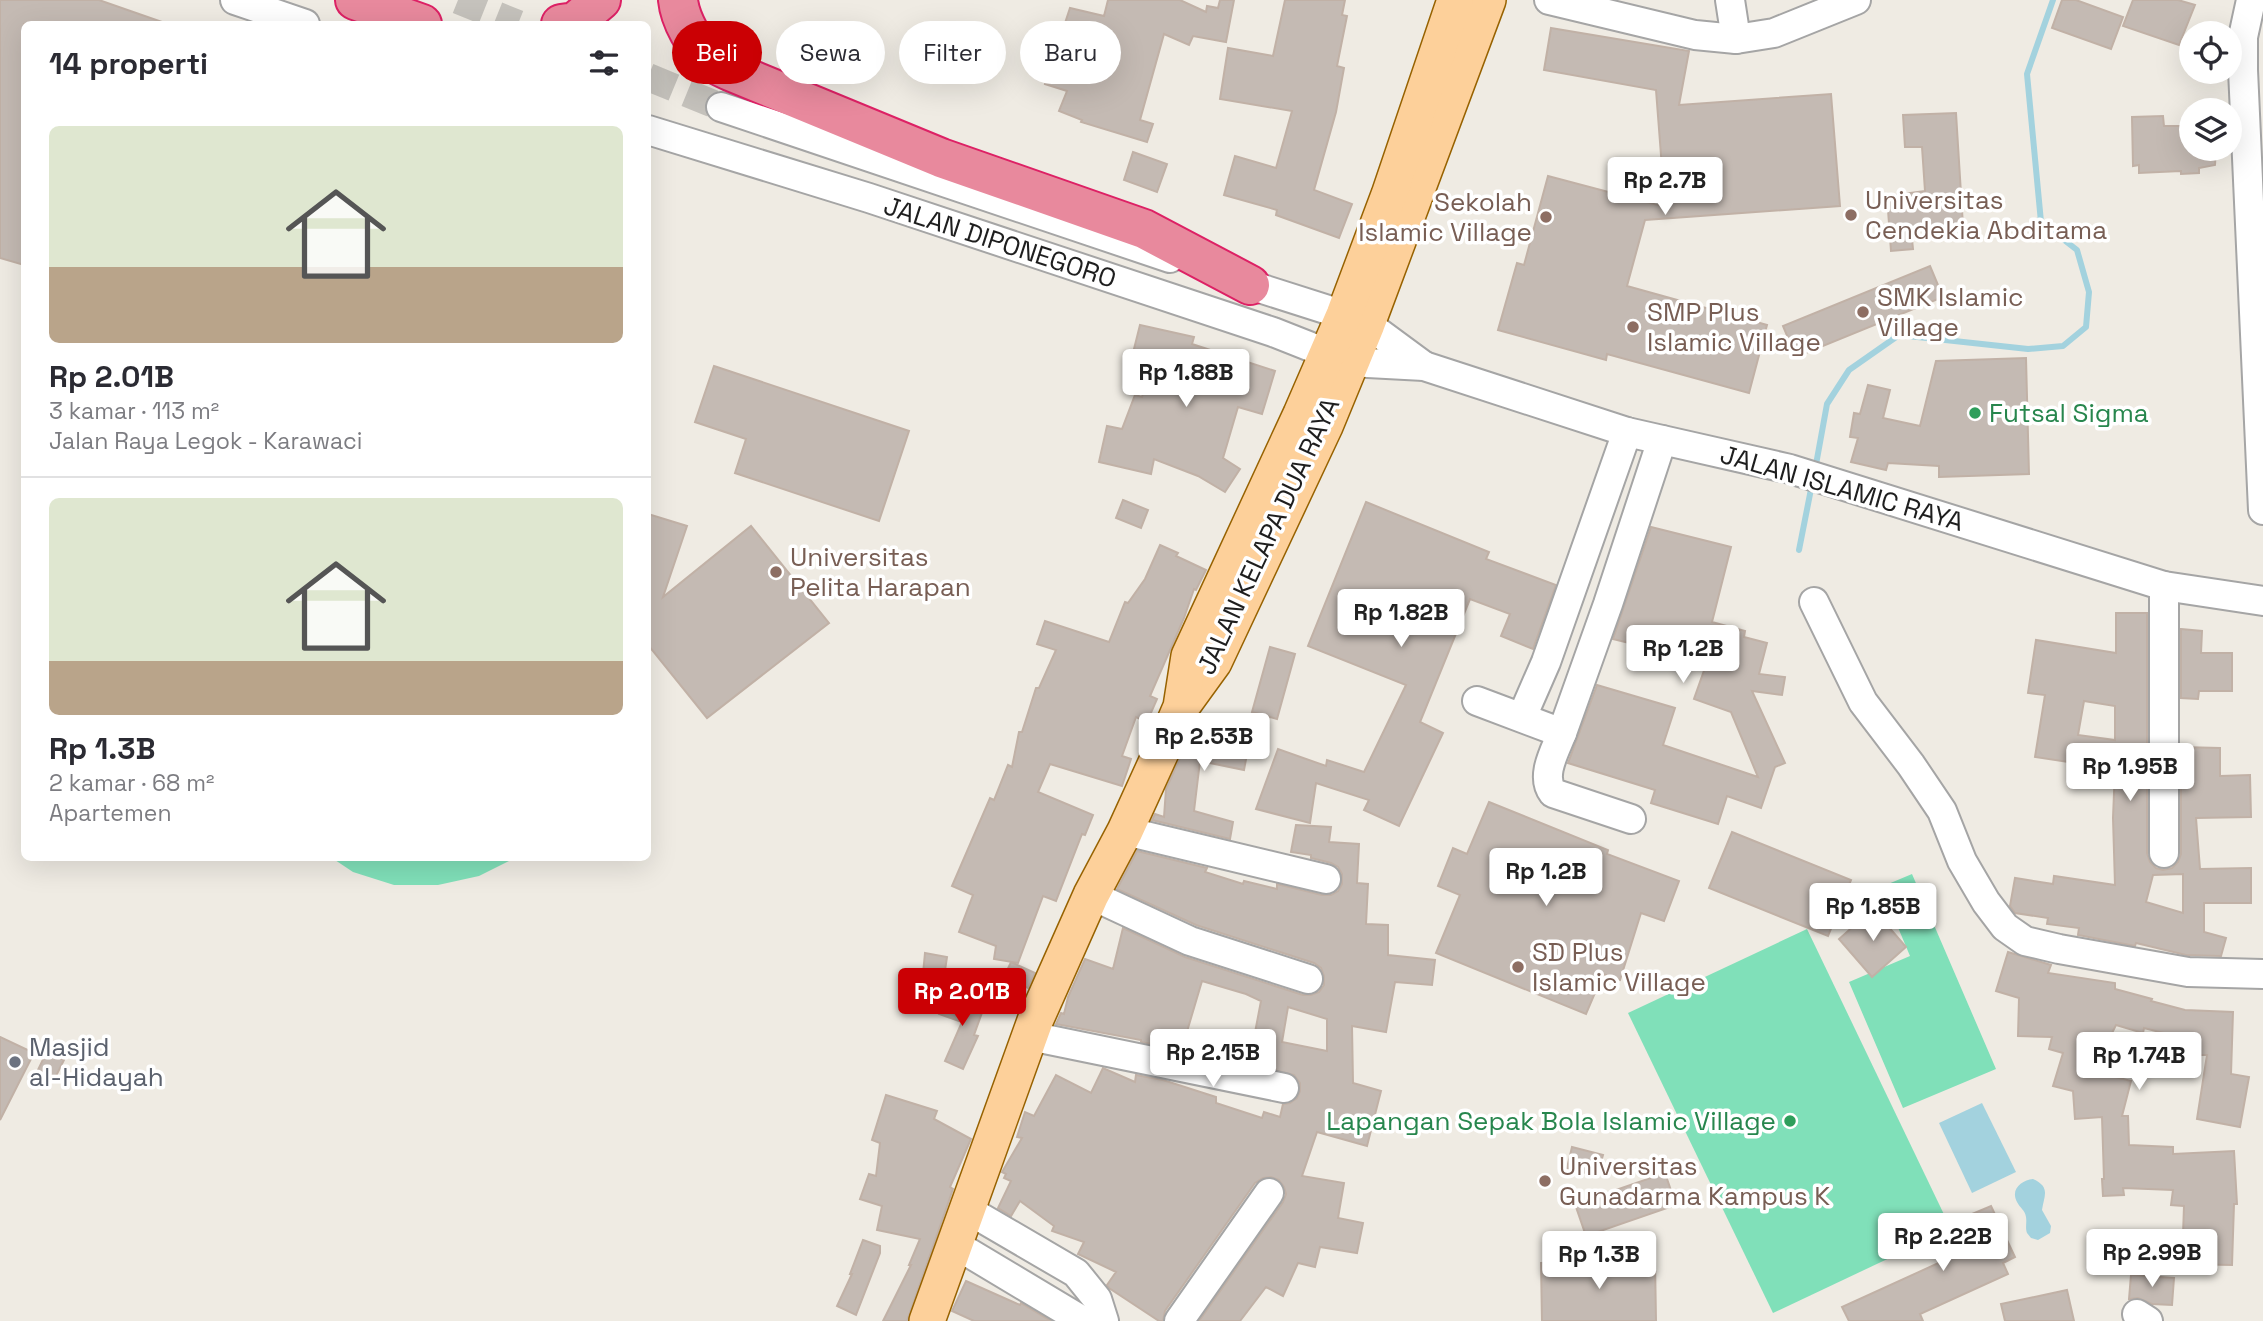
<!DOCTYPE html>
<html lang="id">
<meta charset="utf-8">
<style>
body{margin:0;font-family:"Space Grotesk",sans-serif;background:#f2f2f3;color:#2b2b33;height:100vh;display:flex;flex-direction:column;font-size:26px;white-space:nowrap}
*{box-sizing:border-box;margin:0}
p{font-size:23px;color:#7c7c81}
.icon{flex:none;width:38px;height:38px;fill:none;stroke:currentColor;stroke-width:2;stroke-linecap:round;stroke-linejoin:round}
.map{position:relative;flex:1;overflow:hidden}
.sheet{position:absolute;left:21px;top:21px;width:630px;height:840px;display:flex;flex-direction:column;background:#fff;border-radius:10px;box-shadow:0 7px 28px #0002}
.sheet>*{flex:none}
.hud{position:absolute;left:672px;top:21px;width:665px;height:63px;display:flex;gap:14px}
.tools{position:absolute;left:2179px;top:21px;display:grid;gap:14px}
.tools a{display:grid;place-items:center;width:63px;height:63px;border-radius:50%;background:#fff;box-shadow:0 7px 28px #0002;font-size:35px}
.price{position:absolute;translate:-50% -60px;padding:0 16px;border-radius:7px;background:#fff;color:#222;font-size:23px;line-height:46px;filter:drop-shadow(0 2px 4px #0008)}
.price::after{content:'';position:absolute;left:50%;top:42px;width:21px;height:16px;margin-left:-10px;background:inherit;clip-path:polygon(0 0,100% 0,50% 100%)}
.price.on{background:#cb0004;color:#fff}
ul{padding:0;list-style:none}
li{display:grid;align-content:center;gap:14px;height:371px;padding:0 28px}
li+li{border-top:2px solid #e1e1e2}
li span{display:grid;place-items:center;height:217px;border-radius:10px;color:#555}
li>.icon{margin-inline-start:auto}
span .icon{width:126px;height:126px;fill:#fffc;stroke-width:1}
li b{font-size:30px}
h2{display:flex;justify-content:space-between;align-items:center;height:84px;padding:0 28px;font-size:30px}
.tag{padding:0 24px;border-radius:32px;background:#fff;box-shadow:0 7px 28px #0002;font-size:24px;line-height:63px}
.tag.on{background:#cb0004;color:#fff}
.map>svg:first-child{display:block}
.pitch{fill:#80e0b9}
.water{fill:#a3d2de}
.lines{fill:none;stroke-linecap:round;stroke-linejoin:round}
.stream{stroke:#a3d2de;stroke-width:6}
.building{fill:#c4bab3;stroke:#c1b1a6;stroke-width:2;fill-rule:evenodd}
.minor-tunnel{stroke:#c5c2bc;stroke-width:28;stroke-dasharray:28 14;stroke-linecap:butt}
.minor-casing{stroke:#a5a5a5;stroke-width:32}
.major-casing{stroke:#976200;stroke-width:38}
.highway-casing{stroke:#dd2165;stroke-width:42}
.minor{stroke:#fff;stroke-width:28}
.major{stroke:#fdd09a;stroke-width:35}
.highway{stroke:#e8899d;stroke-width:38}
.education-dot{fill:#8d6e63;stroke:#fff;stroke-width:2.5}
.leisure-dot{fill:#2e9e5b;stroke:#fff;stroke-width:2.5}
.worship-dot{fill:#6b7280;stroke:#fff;stroke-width:2.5}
.labels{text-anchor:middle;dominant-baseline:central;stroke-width:7;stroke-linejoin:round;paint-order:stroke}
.education-label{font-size:26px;fill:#785e54;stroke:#fff;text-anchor:start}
.street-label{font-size:26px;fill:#1e1e1e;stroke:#fff}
.leisure-label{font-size:26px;fill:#27864d;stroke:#fff;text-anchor:start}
.worship-label{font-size:26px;fill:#5b616d;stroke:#fff;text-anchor:start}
</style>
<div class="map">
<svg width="2263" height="1321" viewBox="0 0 2263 1321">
<rect width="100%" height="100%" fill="#efebe3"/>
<!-- pitch -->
<g class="pitch">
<path d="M 332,858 L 515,858 L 479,876 L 438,885 L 394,885 L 353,872 Z"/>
<path d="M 1912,874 L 1996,1069 L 1903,1108 L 1849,982 L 1910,956 L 1881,887 Z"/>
<path d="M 1807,929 L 1951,1229 L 1773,1313 L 1628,1013 Z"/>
</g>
<!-- water -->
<g class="water">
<path d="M 1982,1103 L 2016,1172 L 1972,1193 L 1939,1123 Z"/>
<path d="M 2033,1179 C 2051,1187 2044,1196 2042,1210 L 2051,1226 L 2050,1233 L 2038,1240 L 2031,1238 L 2027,1233 C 2025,1227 2027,1223 2026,1217 C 2025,1210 2020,1208 2017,1202 C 2010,1189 2022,1180 2033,1179 Z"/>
</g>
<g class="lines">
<!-- stream -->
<g class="stream">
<path d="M 1815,470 L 1827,404 L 1849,370 L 1899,335 L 2028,349 L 2063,346 L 2086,327 L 2089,292 L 2077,250 L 2041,222 L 2027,74 L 2053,0"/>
<path d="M 1799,550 L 1812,484"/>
</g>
</g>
<!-- building -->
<g class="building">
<path d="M 0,0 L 99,0 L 162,22 L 162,24 L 24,24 L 24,265 L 0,258 Z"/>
<path d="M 1108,0 L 1180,0 L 1206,12 L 1207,6 L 1218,8 L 1220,0 L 1234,0 L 1226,42 L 1193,36 L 1189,45 L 1164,34 L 1140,120 L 1153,124 L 1147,142 L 1081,122 L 1082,120 L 1059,111 L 1067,91 L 1045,84 L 1070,8 L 1104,16 Z"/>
<path d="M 1285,0 L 1345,0 L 1342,15 L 1347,16 L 1337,66 L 1344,68 L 1336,112 L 1314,190 L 1352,204 L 1339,238 L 1276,215 L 1277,210 L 1224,195 L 1235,156 L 1276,168 L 1292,111 L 1220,99 L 1228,48 L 1273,56 Z"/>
<path d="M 2062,0 L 2076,0 L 2123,17 L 2111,49 L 2052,28 Z"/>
<path d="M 2133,0 L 2178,0 L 2195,5 L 2179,45 L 2123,26 Z"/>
<path d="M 1551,28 L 1689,51 L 1679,105 L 1831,94 L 1840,206 L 1645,220 L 1627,286 L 1767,325 L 1749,393 L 1607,354 L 1606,360 L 1498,330 L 1517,263 L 1524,265 L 1548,176 L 1665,207 L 1656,90 L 1544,70 Z"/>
<path d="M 1956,113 L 1963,226 L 1911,229 L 1913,249 L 1891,251 L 1887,196 L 1925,191 L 1922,147 L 1905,147 L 1903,115 Z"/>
<path d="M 2163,116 L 2164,126 L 2191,126 L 2191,149 L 2216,149 L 2215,165 L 2199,168 L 2199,173 L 2181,174 L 2181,171 L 2139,173 L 2139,165 L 2133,166 L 2132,117 Z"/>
<path d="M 1133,152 L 1167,164 L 1157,192 L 1124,180 Z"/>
<path d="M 1930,266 L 1943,297 L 1796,357 L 1783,326 Z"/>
<path d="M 1140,325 L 1194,337 L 1192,344 L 1275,371 L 1262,414 L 1238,407 L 1223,458 L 1240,469 L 1225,492 L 1198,476 L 1154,459 L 1151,474 L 1099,462 L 1107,426 L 1122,429 L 1135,395 L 1142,397 L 1152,357 L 1133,353 Z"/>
<path d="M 2026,358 L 2029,474 L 1939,477 L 1939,466 L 1888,463 L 1886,470 L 1851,462 L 1858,438 L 1850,437 L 1854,413 L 1860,414 L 1868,385 L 1890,390 L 1883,418 L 1920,426 L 1936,361 Z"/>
<path d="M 714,366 L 909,431 L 879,521 L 735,473 L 746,439 L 695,422 Z"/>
<path d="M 1123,500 L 1148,510 L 1141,528 L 1116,518 Z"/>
<path d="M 1366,502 L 1489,552 L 1486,559 L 1556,585 L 1533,649 L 1501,636 L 1510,614 L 1470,599 L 1420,722 L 1443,733 L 1399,826 L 1364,810 L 1369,800 L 1316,783 L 1310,823 L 1256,809 L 1278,749 L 1326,766 L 1327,760 L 1364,772 L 1406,685 L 1308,646 Z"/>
<path d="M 648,514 L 687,526 L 663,597 L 751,526 L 829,623 L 707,718 L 648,645 Z"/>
<path d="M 1651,527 L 1731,547 L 1712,622 L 1745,631 L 1744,637 L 1767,643 L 1759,674 L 1785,677 L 1782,695 L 1752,691 L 1785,763 L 1775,767 L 1761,808 L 1727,796 L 1718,824 L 1651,803 L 1655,790 L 1568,763 L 1597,685 L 1675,708 L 1663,745 L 1758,777 L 1731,712 L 1694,699 L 1707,662 L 1613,639 Z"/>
<path d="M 1160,545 L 1178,553 L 1176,556 L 1206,570 L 1196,590 L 1194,589 L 1184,618 L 1150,696 L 1157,699 L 1147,722 L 1136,717 L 1122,756 L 1131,759 L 1122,786 L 1050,764 L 1038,792 L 1093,815 L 1085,835 L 1082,834 L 1056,901 L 1043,896 L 1018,963 L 994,959 L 996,946 L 959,932 L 973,895 L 952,886 L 990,798 L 994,800 L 1008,765 L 1012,767 L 1019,732 L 1022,732 L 1036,688 L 1039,688 L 1056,650 L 1037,644 L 1045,621 L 1109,642 L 1125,602 L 1128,603 L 1145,579 Z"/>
<path d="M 2116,613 L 2147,613 L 2147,853 L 2150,862 L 2156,868 L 2163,870 L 2172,868 L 2178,862 L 2181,854 L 2181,747 L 2220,748 L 2220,776 L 2250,775 L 2251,817 L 2196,818 L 2200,869 L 2251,868 L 2251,903 L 2204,903 L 2204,932 L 2226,938 L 2221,956 L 2186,955 L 2136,943 L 2135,946 L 2078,935 L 2079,928 L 2047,924 L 2048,918 L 2015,913 L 2010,906 L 2015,878 L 2053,884 L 2054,876 L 2115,885 L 2113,818 L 2115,769 L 2035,757 L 2045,695 L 2028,693 L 2036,640 L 2116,653 ZM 2084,701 L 2115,706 L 2115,740 L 2078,735 ZM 2183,874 L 2183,913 L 2146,902 L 2153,875 Z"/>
<path d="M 2181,629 L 2202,631 L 2201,653 L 2232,653 L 2232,691 L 2199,691 L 2198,699 L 2181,698 Z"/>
<path d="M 1270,647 L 1295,654 L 1277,719 L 1252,712 Z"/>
<path d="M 1199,716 L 1252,727 L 1244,770 L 1200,761 L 1194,811 L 1233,822 L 1230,839 L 1152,820 L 1155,814 L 1164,817 L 1166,789 Z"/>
<path d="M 1489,802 L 1608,850 L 1607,854 L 1679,881 L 1664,921 L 1641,913 L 1620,980 L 1603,974 L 1586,1014 L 1436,953 L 1460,895 L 1438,886 L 1453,848 L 1467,854 Z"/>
<path d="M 1296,825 L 1331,827 L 1329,842 L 1359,844 L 1357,883 L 1368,884 L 1366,924 L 1388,925 L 1388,955 L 1435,960 L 1432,985 L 1395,982 L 1386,1032 L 1352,1026 L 1353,1083 L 1381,1091 L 1367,1146 L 1317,1132 L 1302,1176 L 1344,1183 L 1338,1218 L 1363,1223 L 1357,1253 L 1320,1247 L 1315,1267 L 1298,1263 L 1283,1296 L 1266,1287 L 1240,1321 L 1199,1321 L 1283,1202 L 1286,1194 L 1284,1187 L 1279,1180 L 1271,1177 L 1263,1178 L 1255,1183 L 1165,1311 L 1163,1321 L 1159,1321 L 1109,1288 L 1107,1285 L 1116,1272 L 1078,1254 L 1084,1242 L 1052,1231 L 1054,1226 L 1020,1201 L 1011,1216 L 998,1208 L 1011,1181 L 1004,1178 L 1006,1174 L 1002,1172 L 1022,1138 L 1017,1137 L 1025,1112 L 1034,1116 L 1056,1075 L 1091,1093 L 1103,1068 L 1135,1082 L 1136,1075 L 1163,1080 L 1216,1097 L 1216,1103 L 1262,1118 L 1264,1112 L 1280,1117 L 1283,1104 L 1290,1103 L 1297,1098 L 1300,1091 L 1300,1083 L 1294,1075 L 1249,1064 L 1261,1001 L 1246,994 L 1202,981 L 1183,1045 L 1163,1039 L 1163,1046 L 1141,1042 L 1141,1040 L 1056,1024 L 1061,1013 L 1064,1014 L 1068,997 L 1085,959 L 1113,969 L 1123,928 L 1185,957 L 1303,995 L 1311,995 L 1319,992 L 1324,985 L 1324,976 L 1321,968 L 1314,963 L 1196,925 L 1117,889 L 1137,851 L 1207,868 L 1205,872 L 1243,884 L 1244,881 L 1277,889 L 1277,884 L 1322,895 L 1331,895 L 1338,891 L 1342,884 L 1342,874 L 1338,867 L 1331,863 L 1311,858 L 1311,855 L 1291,852 ZM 1288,1007 L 1327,1019 L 1327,1051 L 1282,1042 Z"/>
<path d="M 1732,832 L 1851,880 L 1828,936 L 1709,888 Z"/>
<path d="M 1873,909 L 1906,947 L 1872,977 L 1839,939 Z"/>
<path d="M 2008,952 L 2051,965 L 2048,973 L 2115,983 L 2115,989 L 2152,999 L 2151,1001 L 2185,1010 L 2233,1012 L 2231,1074 L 2249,1077 L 2240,1127 L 2197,1119 L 2207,1055 L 2199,1055 L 2199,1042 L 2144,1028 L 2143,1033 L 2116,1025 L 2109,1039 L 2101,1071 L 2105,1072 L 2104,1074 L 2131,1081 L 2122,1116 L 2128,1116 L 2129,1145 L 2173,1147 L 2173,1154 L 2234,1151 L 2237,1204 L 2234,1204 L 2232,1265 L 2182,1264 L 2184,1206 L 2171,1205 L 2173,1190 L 2123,1188 L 2124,1195 L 2103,1196 L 2102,1179 L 2104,1179 L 2102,1117 L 2075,1119 L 2073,1091 L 2053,1086 L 2063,1053 L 2049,1049 L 2052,1037 L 2018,1036 L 2019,998 L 1996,991 Z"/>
<path d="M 925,953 L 947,957 L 944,977 L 923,974 Z"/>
<path d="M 1011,962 L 1035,973 L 1028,988 L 1004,977 Z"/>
<path d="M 946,994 L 984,1007 L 974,1035 L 978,1036 L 963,1069 L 945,1061 L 962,1022 L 939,1014 Z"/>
<path d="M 0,1037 L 34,1053 L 0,1120 Z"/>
<path d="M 47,1051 L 64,1060 L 54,1080 L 37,1072 Z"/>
<path d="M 886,1095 L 937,1111 L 934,1119 L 971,1139 L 950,1187 L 953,1189 L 907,1321 L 883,1321 L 911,1265 L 909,1265 L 920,1239 L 877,1230 L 882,1206 L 860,1199 L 869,1174 L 876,1176 L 880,1143 L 872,1140 Z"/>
<path d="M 1572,1147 L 1603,1155 L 1597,1176 L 1567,1168 Z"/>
<path d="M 1665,1173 L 1676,1205 L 1586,1236 L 1575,1204 Z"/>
<path d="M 1991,1206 L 2015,1257 L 2003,1263 L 2008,1274 L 1920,1314 L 1923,1321 L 1849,1321 L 1842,1307 L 1943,1261 L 1936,1246 L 1954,1238 L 1948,1224 Z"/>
<path d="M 863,1240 L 880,1246 L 880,1253 L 856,1315 L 837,1306 L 852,1274 L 850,1274 Z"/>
<path d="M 1655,1260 L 1656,1321 L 1542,1321 L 1541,1263 Z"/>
<path d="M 2131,1275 L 2174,1278 L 2172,1305 L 2152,1304 L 2138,1298 L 2129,1299 Z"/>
<path d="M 966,1281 L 1020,1305 L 1021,1303 L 1051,1321 L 974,1321 L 952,1311 Z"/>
<path d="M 2067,1290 L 2074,1321 L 2005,1321 L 2001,1304 Z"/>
</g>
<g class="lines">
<!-- minor-tunnel -->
<g class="minor-tunnel">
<path d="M 458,0 L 518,24"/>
<path d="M 648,77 L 721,107"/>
</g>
<defs>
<g id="minor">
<path d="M 235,0 L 305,24"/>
<path d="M 1549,0 L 1695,35 L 1736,39 L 1774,33 L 1856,0"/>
<path d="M 1730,0 L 1736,39"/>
<path d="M 2251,0 L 2243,37 L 2243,70 L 2263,510"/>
<path d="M 721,107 L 1170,258"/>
<path d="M 648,130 L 869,198 L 1273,332 L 1349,362 L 1424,366 L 1627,432 L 1790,469 L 2164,586 L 2263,601"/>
<path d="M 1231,279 L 1344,315"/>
<path d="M 1367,324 L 1424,366"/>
<path d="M 1814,602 L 1863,702 L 1911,765 L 1942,811 L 1962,861 L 1986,902 L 2005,927 L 2025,941 L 2059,949 L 2188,972 L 2263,974"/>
<path d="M 1477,701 L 1562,733 L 1608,604 L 1662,440"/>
<path d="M 1522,717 L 1546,662 L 1627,432"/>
<path d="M 1562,733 C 1555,751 1540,776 1553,793 L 1631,819"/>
<path d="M 1125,831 L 1326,879"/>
<path d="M 2164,853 L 2164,586"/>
<path d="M 1091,895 L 1190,941 L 1308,979"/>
<path d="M 1030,1036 L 1284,1088"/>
<path d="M 968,1210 L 1076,1273 L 1097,1299 L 1104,1321"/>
<path d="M 956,1245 L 1083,1321"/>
<path d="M 2137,1314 L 2148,1321"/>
<path d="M 1179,1321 L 1269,1193"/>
</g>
<g id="major">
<path d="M 1185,702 L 1214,662 L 1325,426 L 1367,324 L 1488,0"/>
<path d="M 927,1321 L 1035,1021 L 1091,895 L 1125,831 L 1172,728 L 1181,707 L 1189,656 L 1301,414 L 1344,315 L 1389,195 L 1455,0"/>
</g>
<g id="highway">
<path d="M 355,0 L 422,24"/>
<path d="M 678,0 C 680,20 695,46 710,60 C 715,65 724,68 730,71 L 941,158 L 1144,229 L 1250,285"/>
<path d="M 561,24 L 575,22 L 601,0"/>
</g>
</defs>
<!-- minor casing -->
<use href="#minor" class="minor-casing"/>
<!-- major casing -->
<use href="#major" class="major-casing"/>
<!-- highway casing -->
<use href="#highway" class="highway-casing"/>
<!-- minor -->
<use href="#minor" class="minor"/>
<!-- major -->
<use href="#major" class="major"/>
<!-- highway -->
<use href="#highway" class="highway"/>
</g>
<!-- markers -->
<g class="education-dot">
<circle cx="1851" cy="215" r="7"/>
<circle cx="1546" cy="217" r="7"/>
<circle cx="1863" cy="312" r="7"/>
<circle cx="1633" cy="327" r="7"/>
<circle cx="776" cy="572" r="7"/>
<circle cx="1518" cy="967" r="7"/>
<circle cx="1545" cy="1181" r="7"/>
</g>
<g class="leisure-dot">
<circle cx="1975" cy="413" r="7"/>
<circle cx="1790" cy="1121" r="7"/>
</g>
<circle class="worship-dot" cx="15" cy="1062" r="7"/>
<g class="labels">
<!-- education labels -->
<g class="education-label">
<text x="1865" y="200">Universitas<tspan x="1865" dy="30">Cendekia Abditama</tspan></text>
<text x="1532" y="202" text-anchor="end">Sekolah<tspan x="1532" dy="30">Islamic Village</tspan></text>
<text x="1877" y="297">SMK Islamic<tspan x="1877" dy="30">Village</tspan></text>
<text x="1647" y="312">SMP Plus<tspan x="1647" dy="30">Islamic Village</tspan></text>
<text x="790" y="557">Universitas<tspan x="790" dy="30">Pelita Harapan</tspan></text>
<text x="1532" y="952">SD Plus<tspan x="1532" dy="30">Islamic Village</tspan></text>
<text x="1559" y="1166">Universitas<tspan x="1559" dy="30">Gunadarma Kampus K</tspan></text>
</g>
<!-- street labels -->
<g class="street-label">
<text transform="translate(1000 242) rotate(18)">JALAN DIPONEGORO</text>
<text transform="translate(1842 488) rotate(16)">JALAN ISLAMIC RAYA</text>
<text transform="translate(1268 536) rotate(-65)">JALAN KELAPA DUA RAYA</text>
</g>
<!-- leisure labels -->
<g class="leisure-label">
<text x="1989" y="413">Futsal Sigma</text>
<text x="1776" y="1121" text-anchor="end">Lapangan Sepak Bola Islamic Village</text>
</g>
<!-- worship labels -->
<g class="worship-label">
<text x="29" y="1047">Masjid<tspan x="29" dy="30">al-Hidayah</tspan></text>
</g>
</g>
</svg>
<div class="tools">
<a><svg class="icon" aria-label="locate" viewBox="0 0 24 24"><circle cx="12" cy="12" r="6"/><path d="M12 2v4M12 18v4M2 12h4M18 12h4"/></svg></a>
<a><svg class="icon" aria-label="layers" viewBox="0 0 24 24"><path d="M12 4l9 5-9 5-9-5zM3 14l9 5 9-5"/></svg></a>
</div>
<b class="price" style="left:1665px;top:217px">Rp 2.7B</b>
<b class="price" style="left:1186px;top:409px">Rp 1.88B</b>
<b class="price" style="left:1401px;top:649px">Rp 1.82B</b>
<b class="price" style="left:1683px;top:685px">Rp 1.2B</b>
<b class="price" style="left:1204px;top:773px">Rp 2.53B</b>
<b class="price" style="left:2130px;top:803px">Rp 1.95B</b>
<b class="price" style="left:1546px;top:908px">Rp 1.2B</b>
<b class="price" style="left:1873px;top:943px">Rp 1.85B</b>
<b class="price on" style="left:962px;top:1028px">Rp 2.01B</b>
<b class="price" style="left:1213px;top:1089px">Rp 2.15B</b>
<b class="price" style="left:2139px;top:1092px">Rp 1.74B</b>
<b class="price" style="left:1943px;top:1273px">Rp 2.22B</b>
<b class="price" style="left:2152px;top:1289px">Rp 2.99B</b>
<b class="price" style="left:1599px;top:1291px">Rp 1.3B</b>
<div class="hud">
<a class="tag on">Beli</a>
<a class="tag">Sewa</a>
<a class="tag">Filter</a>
<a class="tag">Baru</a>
</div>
<section class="sheet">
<h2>14 properti<svg class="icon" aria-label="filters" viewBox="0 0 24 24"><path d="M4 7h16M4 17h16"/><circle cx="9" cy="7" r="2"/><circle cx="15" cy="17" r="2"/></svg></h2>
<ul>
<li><span style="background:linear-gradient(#dfe7d0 65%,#b9a48a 0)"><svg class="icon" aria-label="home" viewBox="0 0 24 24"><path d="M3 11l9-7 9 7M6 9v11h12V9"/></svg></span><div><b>Rp 2.01B</b><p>3 kamar · 113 m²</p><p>Jalan Raya Legok - Karawaci</p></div></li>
<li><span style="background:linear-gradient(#dfe7d0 75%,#b9a48a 0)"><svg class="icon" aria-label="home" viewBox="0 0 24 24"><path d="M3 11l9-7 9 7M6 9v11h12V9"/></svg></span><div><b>Rp 1.3B</b><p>2 kamar · 68 m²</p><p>Apartemen</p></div></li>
</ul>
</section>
</div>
